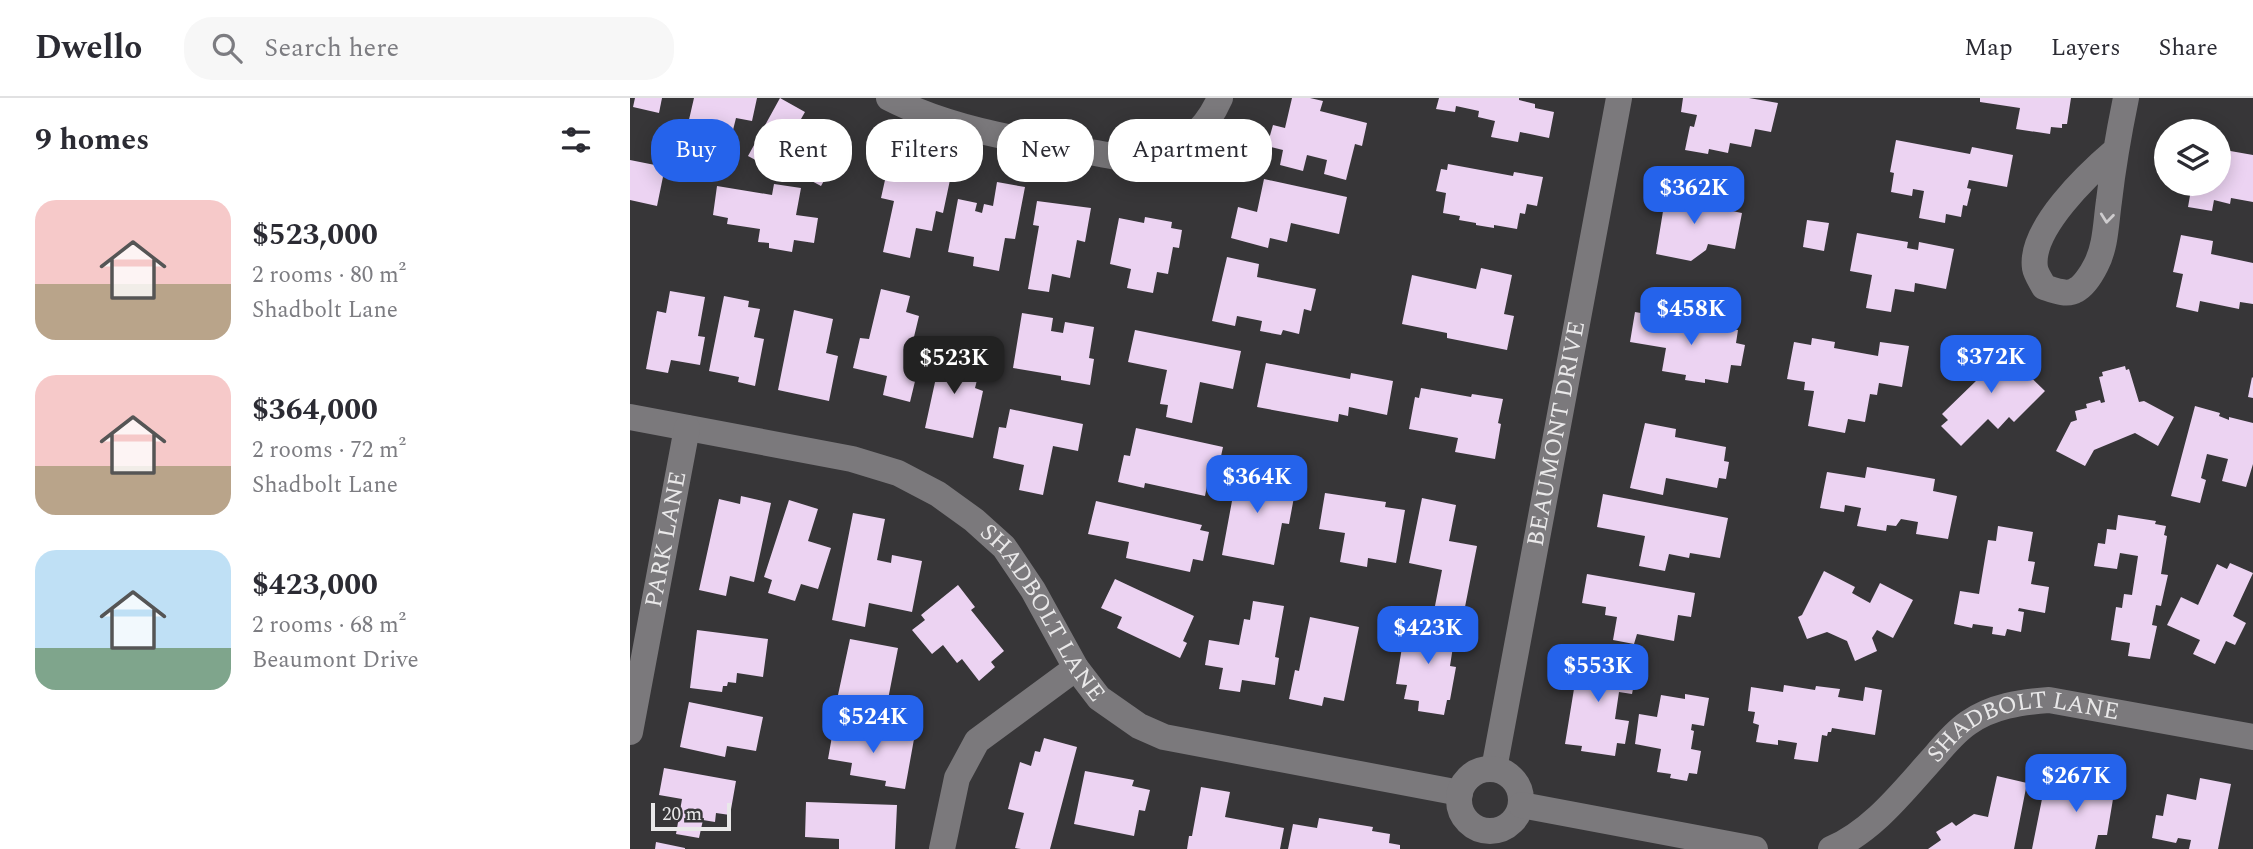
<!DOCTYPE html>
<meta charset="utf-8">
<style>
body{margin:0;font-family:Spectral,serif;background:#f7f7f7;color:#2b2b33;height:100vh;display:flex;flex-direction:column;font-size:26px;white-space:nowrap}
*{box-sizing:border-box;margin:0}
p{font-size:23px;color:#7c7c81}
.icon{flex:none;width:38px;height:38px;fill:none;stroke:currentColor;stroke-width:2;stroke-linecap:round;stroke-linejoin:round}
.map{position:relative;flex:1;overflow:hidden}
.panel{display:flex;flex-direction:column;background:#fff;width:630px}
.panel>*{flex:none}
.top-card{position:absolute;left:21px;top:21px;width:665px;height:63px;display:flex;gap:14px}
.fabs{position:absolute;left:1524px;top:21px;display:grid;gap:14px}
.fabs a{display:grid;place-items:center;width:77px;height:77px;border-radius:50%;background:#fff;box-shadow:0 4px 18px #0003;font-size:35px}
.scale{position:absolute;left:21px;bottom:18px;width:80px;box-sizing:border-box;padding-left:7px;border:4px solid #e9e8e9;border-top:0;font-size:19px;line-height:24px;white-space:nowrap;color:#e9e8e9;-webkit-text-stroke:5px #373638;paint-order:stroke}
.price{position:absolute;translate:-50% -60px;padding:0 16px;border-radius:14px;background:#2563eb;color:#fff;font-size:23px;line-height:46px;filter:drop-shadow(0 2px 4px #0008)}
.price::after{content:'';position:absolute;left:50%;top:42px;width:21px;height:16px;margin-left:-10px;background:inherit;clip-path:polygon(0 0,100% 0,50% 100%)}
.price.on{background:#222;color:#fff}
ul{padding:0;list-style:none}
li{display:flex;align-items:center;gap:21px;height:175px;padding:0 35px}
li span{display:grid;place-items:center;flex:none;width:196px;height:140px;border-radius:21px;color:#555}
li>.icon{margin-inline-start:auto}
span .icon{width:84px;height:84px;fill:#fffc;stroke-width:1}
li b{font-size:30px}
h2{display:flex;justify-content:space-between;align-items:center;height:84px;padding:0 35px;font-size:30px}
.pill{padding:0 24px;border-radius:28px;background:#fff;box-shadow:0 4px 18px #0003;font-size:24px;line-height:63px}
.pill.on{background:#2563eb;color:#fff}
header{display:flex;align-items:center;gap:42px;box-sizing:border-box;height:98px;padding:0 35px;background:#fff;border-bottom:2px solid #e1e1e2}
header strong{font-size:33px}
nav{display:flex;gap:38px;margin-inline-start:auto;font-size:24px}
.search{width:490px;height:63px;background:#f7f7f7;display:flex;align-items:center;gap:18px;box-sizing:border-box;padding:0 24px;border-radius:28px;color:#7c7c81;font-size:26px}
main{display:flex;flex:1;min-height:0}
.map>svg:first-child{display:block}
.building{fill:#ecd3f2}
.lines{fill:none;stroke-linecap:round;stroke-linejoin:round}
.minor{stroke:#7b797c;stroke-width:26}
.oneway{stroke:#ceccce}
.labels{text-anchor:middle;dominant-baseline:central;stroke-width:7;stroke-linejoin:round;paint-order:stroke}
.street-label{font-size:24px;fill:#e9e8e9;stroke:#373638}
</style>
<header>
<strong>Dwello</strong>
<div class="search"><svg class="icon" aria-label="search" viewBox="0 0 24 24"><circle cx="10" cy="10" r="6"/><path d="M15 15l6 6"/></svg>Search here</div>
<nav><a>Map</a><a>Layers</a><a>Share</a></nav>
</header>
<main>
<section class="panel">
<h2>9 homes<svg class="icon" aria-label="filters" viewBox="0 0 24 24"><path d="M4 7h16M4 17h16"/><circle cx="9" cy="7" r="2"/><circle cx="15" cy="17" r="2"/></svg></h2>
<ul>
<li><span style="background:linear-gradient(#f6c9c9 60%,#b9a48a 0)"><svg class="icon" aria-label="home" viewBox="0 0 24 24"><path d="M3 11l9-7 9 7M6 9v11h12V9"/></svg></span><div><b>$523,000</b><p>2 rooms · 80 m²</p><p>Shadbolt Lane</p></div></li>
<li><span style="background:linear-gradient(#f6c9c9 65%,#b9a48a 0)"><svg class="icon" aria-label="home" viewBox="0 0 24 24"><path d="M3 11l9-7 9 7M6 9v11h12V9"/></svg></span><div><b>$364,000</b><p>2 rooms · 72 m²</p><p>Shadbolt Lane</p></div></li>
<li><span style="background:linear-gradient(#bfe0f5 70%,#7fa58c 0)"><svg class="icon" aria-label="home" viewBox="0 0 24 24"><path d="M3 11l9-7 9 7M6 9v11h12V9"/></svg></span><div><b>$423,000</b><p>2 rooms · 68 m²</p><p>Beaumont Drive</p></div></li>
</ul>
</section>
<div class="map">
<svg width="1623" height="751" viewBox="0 0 1623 751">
<rect width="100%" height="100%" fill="#373638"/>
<!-- building -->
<g class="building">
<path d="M 5,0 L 32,0 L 29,15 L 3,9 Z"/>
<path d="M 64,0 L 127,0 L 122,23 L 106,20 L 100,44 L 71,37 L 73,29 L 58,26 Z"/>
<path d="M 150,0 L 175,14 L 171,21 L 215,45 L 191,88 L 148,65 L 144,72 L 118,58 Z"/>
<path d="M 662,0 L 680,0 L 693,3 L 690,13 L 737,25 L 732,48 L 725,46 L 716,82 L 694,76 L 697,62 L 677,57 L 673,73 L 650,67 L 653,52 L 637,48 L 643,27 L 655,30 Z"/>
<path d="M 809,0 L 889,0 L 889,2 L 905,6 L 905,10 L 924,14 L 919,40 L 890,34 L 888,44 L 861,39 L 865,23 L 848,19 L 849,13 L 826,8 L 825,14 L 806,11 Z"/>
<path d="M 1053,0 L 1119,0 L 1148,5 L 1141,34 L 1125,31 L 1121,49 L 1100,45 L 1098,55 L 1079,51 L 1078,56 L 1055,52 L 1060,28 L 1064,29 L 1067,17 L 1051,14 Z"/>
<path d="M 1350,0 L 1441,0 L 1437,26 L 1432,26 L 1432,30 L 1421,29 L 1420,36 L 1386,31 L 1390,10 L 1350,4 Z"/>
<path d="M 1266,42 L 1340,56 L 1342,49 L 1383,57 L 1377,89 L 1339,82 L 1337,90 L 1341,91 L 1337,108 L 1333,107 L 1331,119 L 1316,116 L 1315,125 L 1289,120 L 1294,93 L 1283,91 L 1282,98 L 1261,94 L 1264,75 L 1260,74 Z"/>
<path d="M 1589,51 L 1623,57 L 1623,104 L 1601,100 L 1600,106 L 1584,102 L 1582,113 L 1558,109 L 1562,86 L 1589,86 Z"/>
<path d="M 0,62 L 35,69 L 27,108 L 0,102 Z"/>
<path d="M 259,64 L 299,73 L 298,78 L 320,82 L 313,115 L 306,113 L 302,133 L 286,130 L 280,160 L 253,154 L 264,103 L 251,100 Z"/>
<path d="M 818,66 L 883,78 L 884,74 L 913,79 L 907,108 L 897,106 L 895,116 L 890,115 L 887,131 L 864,127 L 864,130 L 846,127 L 846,125 L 829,122 L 830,118 L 813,115 L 816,95 L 806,93 L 811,71 L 817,72 Z"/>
<path d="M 634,81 L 717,99 L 709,136 L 661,125 L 657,144 L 640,140 L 638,150 L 601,140 L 608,109 L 627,114 Z"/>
<path d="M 367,84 L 395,89 L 385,141 L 375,140 L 369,173 L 343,168 L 344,159 L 318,154 L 328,101 L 347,105 L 345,113 L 352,115 L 354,106 L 363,108 Z"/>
<path d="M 144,86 L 171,90 L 166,117 L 188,120 L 184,145 L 164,142 L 162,154 L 139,150 L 139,145 L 128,144 L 130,131 L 97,126 L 98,120 L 83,117 L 87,88 L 142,97 Z"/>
<path d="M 1037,89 L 1068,95 L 1066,106 L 1112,115 L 1105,151 L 1078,146 L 1076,152 L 1061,163 L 1026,156 Z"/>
<path d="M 407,103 L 461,110 L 455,144 L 447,142 L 440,180 L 422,176 L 419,194 L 398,191 L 409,128 L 403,127 Z"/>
<path d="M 515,119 L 542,124 L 541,130 L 552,132 L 549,150 L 543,149 L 538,176 L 527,174 L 523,195 L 497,190 L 501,171 L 480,166 L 489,120 L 514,125 Z"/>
<path d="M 1177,122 L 1199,125 L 1194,153 L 1173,149 Z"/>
<path d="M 1227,135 L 1278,144 L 1277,150 L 1288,152 L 1289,144 L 1324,151 L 1316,191 L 1285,185 L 1284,194 L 1265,191 L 1261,214 L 1236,210 L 1242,177 L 1220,173 Z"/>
<path d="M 1551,137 L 1583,143 L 1581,156 L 1623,165 L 1623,206 L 1610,204 L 1609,211 L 1570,203 L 1568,214 L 1546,209 L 1553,176 L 1543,174 Z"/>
<path d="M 597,159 L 629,166 L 627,179 L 686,191 L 681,213 L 674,211 L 669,236 L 653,232 L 651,237 L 630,233 L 632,223 L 607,218 L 605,228 L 582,223 Z"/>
<path d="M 851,170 L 882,177 L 874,216 L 884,218 L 877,252 L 817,240 L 817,235 L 772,226 L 782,177 L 846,191 Z"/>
<path d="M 251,191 L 280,198 L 276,214 L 289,218 L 283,243 L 294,246 L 280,304 L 253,297 L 257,278 L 223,270 L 230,240 L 239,241 Z"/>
<path d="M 40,193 L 75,199 L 68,238 L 75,239 L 70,267 L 41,262 L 38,275 L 16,271 L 27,213 L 36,215 Z"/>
<path d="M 94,198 L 119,203 L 118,209 L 130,211 L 124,239 L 134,241 L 125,288 L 108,284 L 109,279 L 79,273 Z"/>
<path d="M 164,212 L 203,221 L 196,255 L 208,258 L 199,303 L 148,292 Z"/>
<path d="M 1005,214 L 1108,232 L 1106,245 L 1115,247 L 1111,268 L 1101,267 L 1098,285 L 1075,281 L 1075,285 L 1055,282 L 1056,277 L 1032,273 L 1036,250 L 1000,244 Z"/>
<path d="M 392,215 L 423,220 L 421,233 L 433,235 L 435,224 L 464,229 L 459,260 L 464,261 L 460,287 L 431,282 L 431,278 L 383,270 Z"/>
<path d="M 505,232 L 611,253 L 603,291 L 570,284 L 562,325 L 536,319 L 538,307 L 530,306 L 537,272 L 498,264 Z"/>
<path d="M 1182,240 L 1205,244 L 1204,250 L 1248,258 L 1250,244 L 1279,248 L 1272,289 L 1249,285 L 1247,297 L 1240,296 L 1235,324 L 1218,321 L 1215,335 L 1178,328 L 1184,293 L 1174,292 L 1175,284 L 1157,281 L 1164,244 L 1181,247 Z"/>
<path d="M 314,243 L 329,247 L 326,259 L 341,262 L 338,276 L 348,278 L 345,290 L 353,293 L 343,340 L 295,330 Z"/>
<path d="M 1359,243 L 1386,271 L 1389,268 L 1415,293 L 1384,324 L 1379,319 L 1368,331 L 1358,321 L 1331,348 L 1311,328 L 1318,322 L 1312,316 L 1348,281 L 1335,267 Z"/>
<path d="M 636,265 L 720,281 L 721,275 L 763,283 L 757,317 L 719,309 L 718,318 L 709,316 L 708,324 L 627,309 Z"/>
<path d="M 1495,268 L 1496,272 L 1499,271 L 1509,304 L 1514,303 L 1544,319 L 1528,348 L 1505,335 L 1464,352 L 1455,368 L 1426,353 L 1441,324 L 1447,322 L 1445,313 L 1457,310 L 1456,306 L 1470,302 L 1471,305 L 1475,304 L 1469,279 L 1473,278 L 1472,274 Z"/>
<path d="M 1622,279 L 1623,280 L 1623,300 L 1618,299 Z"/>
<path d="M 791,290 L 841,299 L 842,296 L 873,301 L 868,325 L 871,326 L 865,361 L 825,354 L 828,340 L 779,331 L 785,299 L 789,300 Z"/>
<path d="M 1565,308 L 1590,315 L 1589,318 L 1599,322 L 1599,319 L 1623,325 L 1623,366 L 1616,389 L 1592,383 L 1598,361 L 1577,356 L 1571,380 L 1576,382 L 1570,405 L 1541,398 Z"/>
<path d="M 380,311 L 453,326 L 448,353 L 423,348 L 413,397 L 389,392 L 394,367 L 363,360 L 369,329 L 376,330 Z"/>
<path d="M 1015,325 L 1046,331 L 1045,339 L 1096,349 L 1094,363 L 1099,364 L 1096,381 L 1089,380 L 1087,390 L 1036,380 L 1033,397 L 1000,390 Z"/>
<path d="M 506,330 L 593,349 L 584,390 L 577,388 L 575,398 L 515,385 L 514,390 L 488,384 L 494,357 L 500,358 Z"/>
<path d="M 1237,369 L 1305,381 L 1303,393 L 1327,398 L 1318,441 L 1286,436 L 1288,424 L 1271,421 L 1266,428 L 1257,427 L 1256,433 L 1227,428 L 1231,410 L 1215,407 L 1214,414 L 1190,410 L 1197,374 L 1235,380 Z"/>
<path d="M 601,370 L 667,383 L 659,426 L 652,425 L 644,467 L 592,457 L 602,403 L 594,402 Z"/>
<path d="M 695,395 L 756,404 L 755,409 L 775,412 L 766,465 L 738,460 L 737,469 L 710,464 L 715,435 L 689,431 Z"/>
<path d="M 973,396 L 1098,420 L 1090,460 L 1060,455 L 1059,460 L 1039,456 L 1035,473 L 1009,468 L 1015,438 L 967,429 Z"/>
<path d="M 111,398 L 141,405 L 124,484 L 100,478 L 96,498 L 69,492 L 89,401 L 110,406 Z"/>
<path d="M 792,400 L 826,407 L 819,443 L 847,448 L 833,519 L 804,513 L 812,472 L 779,465 Z"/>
<path d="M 159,402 L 188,411 L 178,443 L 201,450 L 188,491 L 171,486 L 165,503 L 138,495 L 142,482 L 134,479 Z"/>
<path d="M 466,403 L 572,427 L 570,432 L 579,434 L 573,463 L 563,461 L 560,474 L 496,460 L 499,444 L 458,436 Z"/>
<path d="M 223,415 L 255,421 L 247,462 L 261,465 L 262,457 L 292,463 L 282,514 L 239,505 L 235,529 L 202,522 Z"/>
<path d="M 1488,417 L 1526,423 L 1525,426 L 1536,428 L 1534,437 L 1537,438 L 1531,476 L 1538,477 L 1531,508 L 1526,507 L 1522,527 L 1527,528 L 1520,561 L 1498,558 L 1500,545 L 1481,542 L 1486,509 L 1492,510 L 1494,496 L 1502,497 L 1508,458 L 1490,455 L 1487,471 L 1464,468 L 1468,445 L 1475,446 L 1477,431 L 1486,432 Z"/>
<path d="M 1368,428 L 1403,434 L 1398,463 L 1405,464 L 1401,486 L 1419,489 L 1415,515 L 1389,510 L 1388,513 L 1394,514 L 1391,534 L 1377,531 L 1375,538 L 1362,536 L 1363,529 L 1343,526 L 1342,530 L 1324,526 L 1330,493 L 1349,496 L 1358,442 L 1366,443 Z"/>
<path d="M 1600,465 L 1623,475 L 1603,518 L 1616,525 L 1605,547 L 1596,543 L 1585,566 L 1563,556 L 1570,542 L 1537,527 L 1551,499 L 1568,507 L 1587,466 L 1597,471 Z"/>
<path d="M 1194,473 L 1225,489 L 1222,495 L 1240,505 L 1250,485 L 1283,502 L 1263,540 L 1247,532 L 1242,540 L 1247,553 L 1225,563 L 1217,543 L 1197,534 L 1177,541 L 1168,519 L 1172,517 Z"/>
<path d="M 957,476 L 1065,495 L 1061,519 L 1048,517 L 1044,543 L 1007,536 L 1004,546 L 983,542 L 987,519 L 975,517 L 976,509 L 952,505 Z"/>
<path d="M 485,481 L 564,518 L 553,543 L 557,545 L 550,560 L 487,530 L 492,519 L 471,510 Z"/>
<path d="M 328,487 L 345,509 L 341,512 L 374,553 L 361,564 L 365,569 L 349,583 L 332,561 L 327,565 L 313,547 L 302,556 L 282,532 L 295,522 L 291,517 Z"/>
<path d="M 623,503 L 654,508 L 645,559 L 649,560 L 645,587 L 612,582 L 610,594 L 589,591 L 593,570 L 575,567 L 579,542 L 609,547 L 614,521 L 620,522 Z"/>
<path d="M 680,519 L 729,529 L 714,603 L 694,599 L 692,608 L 659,601 L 665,572 L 669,573 Z"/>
<path d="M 788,523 L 826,529 L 820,568 L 826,569 L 820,602 L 817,602 L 814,617 L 788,613 L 789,603 L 774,601 L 777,587 L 766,586 L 776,525 L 787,527 Z"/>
<path d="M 67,532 L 138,541 L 133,579 L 107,575 L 106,585 L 98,584 L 97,588 L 93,588 L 92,594 L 60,590 Z"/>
<path d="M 220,541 L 268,550 L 254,622 L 230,617 L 232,607 L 220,604 L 221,599 L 208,597 Z"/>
<path d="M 951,548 L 976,552 L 974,565 L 1007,571 L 1002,596 L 989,594 L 985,621 L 999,623 L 995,646 L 987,645 L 985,658 L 951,653 L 952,648 L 935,646 Z"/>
<path d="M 1154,587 L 1185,592 L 1186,588 L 1210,591 L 1208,599 L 1233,603 L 1235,589 L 1252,592 L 1245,637 L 1202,630 L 1201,634 L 1198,634 L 1197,638 L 1192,637 L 1188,664 L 1164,661 L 1167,645 L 1148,642 L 1148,647 L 1126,644 L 1129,627 L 1123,625 L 1125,614 L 1118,613 L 1121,589 L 1153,594 Z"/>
<path d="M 1055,596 L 1079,600 L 1074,628 L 1062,626 L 1061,632 L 1064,633 L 1061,651 L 1071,653 L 1067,676 L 1059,675 L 1057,683 L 1040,680 L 1041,676 L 1027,674 L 1031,651 L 1005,646 L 1009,616 L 1027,619 L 1031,597 L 1055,601 Z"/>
<path d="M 59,604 L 133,619 L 126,653 L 97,648 L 95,659 L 50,649 Z"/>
<path d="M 204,627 L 284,641 L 275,691 L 255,688 L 256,683 L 220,677 L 222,665 L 198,661 Z"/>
<path d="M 414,640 L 447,649 L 420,751 L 391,751 L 385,750 L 394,715 L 378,711 L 390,664 L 401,668 L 405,653 L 410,654 Z"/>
<path d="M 1456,669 L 1487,677 L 1477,737 L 1468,737 L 1465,751 L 1402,751 L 1414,691 L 1450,697 Z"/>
<path d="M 34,670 L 106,683 L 100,717 L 86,715 L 85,724 L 73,722 L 69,740 L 46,736 L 52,701 L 29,697 Z"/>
<path d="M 455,673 L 504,682 L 502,688 L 520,692 L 515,713 L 509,712 L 504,738 L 444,726 Z"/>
<path d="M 1367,678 L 1397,685 L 1384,751 L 1298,751 L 1311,742 L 1306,734 L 1322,724 L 1326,728 L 1344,716 L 1358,719 Z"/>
<path d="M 1570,680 L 1601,686 L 1588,751 L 1559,751 L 1561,742 L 1548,740 L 1546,745 L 1522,740 L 1526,717 L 1533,718 L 1537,696 L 1566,702 Z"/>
<path d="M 571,689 L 600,694 L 595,719 L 654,730 L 650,751 L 557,751 L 559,738 L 562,738 Z"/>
<path d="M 176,704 L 267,707 L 265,751 L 209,751 L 209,741 L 175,739 Z"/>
<path d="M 689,720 L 743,729 L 742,733 L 760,736 L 759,745 L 770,747 L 770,751 L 658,751 L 663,726 L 687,730 Z"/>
<path d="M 26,744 L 55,750 L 55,751 L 25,751 Z"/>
</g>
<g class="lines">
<!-- minor -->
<g class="minor">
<path d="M 259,0 C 331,37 415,45 493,60 C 500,61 508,62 515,61 C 549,58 577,30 590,0"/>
<path d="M 1486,52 C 1459,75 1399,131 1405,170 C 1406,176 1411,183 1414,189 C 1423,192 1437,198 1446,192 C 1454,188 1462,175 1466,167 C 1476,148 1476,123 1479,103 C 1483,68 1489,34 1496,0"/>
<path id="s1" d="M 0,319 L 222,361 L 268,375 L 308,396 L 344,422 L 374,449 L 403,492 L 446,570 L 469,600 L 509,628 L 534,639 L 830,695"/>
<path id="s2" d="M 0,634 L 57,330"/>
<path id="s3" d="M 864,671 L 989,0"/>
<circle cx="860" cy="702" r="31"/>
<path d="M 891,707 L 1125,751"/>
<path d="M 312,751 L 327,680 L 347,643 L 446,570"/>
<path id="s4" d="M 1201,751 C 1244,732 1273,693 1304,659 C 1314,647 1325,634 1338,625 C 1362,608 1391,604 1419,602 L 1623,639"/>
</g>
</g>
<!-- one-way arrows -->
<defs><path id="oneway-chevron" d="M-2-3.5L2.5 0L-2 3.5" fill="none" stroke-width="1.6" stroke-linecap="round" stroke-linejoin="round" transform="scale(1.75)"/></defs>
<use class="oneway" href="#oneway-chevron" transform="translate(1477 120) rotate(96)"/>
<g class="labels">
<!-- street labels -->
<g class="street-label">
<text stroke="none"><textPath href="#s3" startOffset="341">BEAUMONT DRIVE</textPath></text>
<text stroke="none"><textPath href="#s2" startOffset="196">PARK LANE</textPath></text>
<text stroke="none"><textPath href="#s1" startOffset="480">SHADBOLT LANE</textPath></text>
<text stroke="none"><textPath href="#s4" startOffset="240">SHADBOLT LANE</textPath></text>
</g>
</g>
</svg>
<div class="fabs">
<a><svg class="icon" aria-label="layers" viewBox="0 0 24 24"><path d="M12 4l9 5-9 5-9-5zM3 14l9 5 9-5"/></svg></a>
</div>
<div class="scale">20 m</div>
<b class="price" style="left:1064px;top:128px">$362K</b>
<b class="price" style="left:1061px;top:249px">$458K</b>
<b class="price" style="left:1361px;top:297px">$372K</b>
<b class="price on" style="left:324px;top:298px">$523K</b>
<b class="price" style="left:627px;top:417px">$364K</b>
<b class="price" style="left:798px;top:568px">$423K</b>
<b class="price" style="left:968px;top:606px">$553K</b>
<b class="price" style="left:243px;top:657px">$524K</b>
<b class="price" style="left:1446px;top:716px">$267K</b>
<div class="top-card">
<a class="pill on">Buy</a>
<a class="pill">Rent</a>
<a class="pill">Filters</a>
<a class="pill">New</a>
<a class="pill">Apartment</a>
</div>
</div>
</main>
